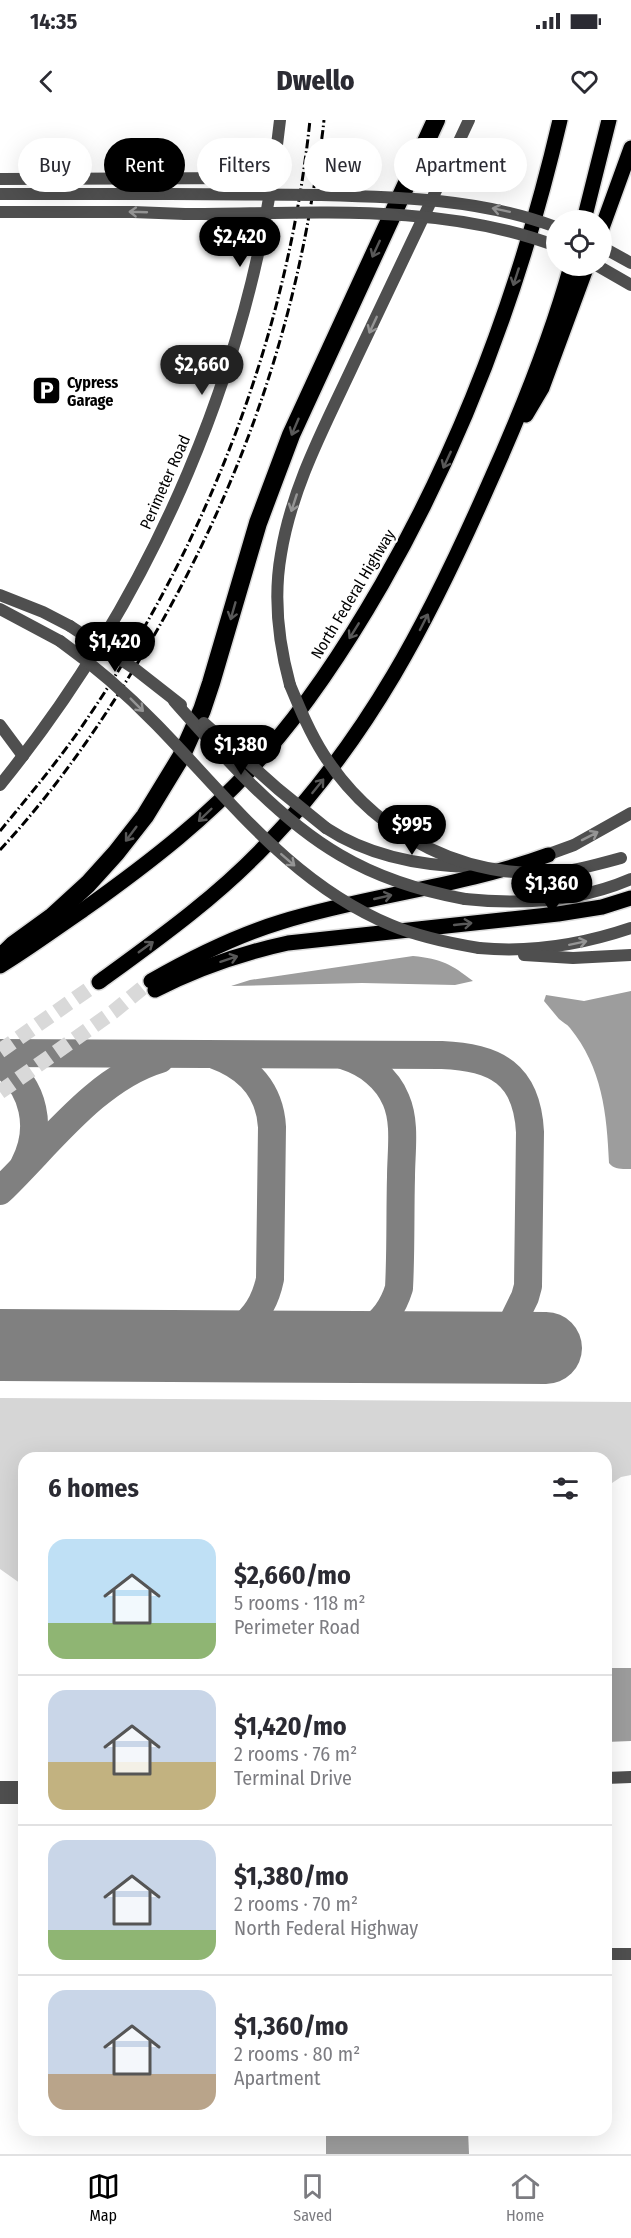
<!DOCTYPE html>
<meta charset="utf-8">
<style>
body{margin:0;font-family:"Fira Sans Condensed",sans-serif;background:#f7f7f7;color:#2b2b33;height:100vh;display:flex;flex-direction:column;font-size:22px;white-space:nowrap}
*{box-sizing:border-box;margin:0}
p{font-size:20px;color:#7c7c81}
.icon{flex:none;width:33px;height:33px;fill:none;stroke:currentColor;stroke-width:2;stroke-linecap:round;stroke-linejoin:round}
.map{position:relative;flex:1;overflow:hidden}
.panel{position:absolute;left:18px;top:1332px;width:594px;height:684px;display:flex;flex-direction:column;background:#fff;border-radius:18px;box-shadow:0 6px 24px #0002}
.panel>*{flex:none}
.guide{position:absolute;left:18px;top:18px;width:596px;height:54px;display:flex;gap:12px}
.tools{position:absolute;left:546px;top:90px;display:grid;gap:12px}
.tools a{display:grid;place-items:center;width:66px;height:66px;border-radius:50%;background:#fff;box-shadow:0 6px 24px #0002;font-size:30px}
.price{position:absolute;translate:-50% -51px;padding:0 14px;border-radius:21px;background:#000;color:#fff;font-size:20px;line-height:39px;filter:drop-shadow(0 2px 3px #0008)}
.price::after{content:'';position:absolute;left:50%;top:36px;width:18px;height:14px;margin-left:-9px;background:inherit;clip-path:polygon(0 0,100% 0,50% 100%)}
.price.current{background:#222;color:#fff}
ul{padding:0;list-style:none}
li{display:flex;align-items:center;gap:18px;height:150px;padding:0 30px}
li+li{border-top:2px solid #e1e1e2}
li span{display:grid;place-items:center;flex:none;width:168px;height:120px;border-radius:18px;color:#555}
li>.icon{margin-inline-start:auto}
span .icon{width:72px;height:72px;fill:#fffc;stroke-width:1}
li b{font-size:26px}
h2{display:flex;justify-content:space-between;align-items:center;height:72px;padding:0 30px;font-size:26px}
.pill{padding:0 21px;border-radius:27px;background:#fff;box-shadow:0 6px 24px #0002;font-size:21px;line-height:54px}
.pill.current{background:#000;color:#fff}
.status{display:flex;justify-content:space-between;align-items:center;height:42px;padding:0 30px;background:#fff;direction:ltr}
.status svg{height:16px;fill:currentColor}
header{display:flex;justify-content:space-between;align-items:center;height:78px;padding:0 30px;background:#fff;font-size:27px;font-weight:800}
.menu{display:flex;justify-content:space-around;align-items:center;height:84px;border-top:2px solid #e1e1e2;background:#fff;font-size:16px;color:#7c7c81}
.menu a{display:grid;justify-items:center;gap:3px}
.menu .current{color:#000}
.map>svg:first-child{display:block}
.green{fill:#d6d6d6}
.water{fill:#9d9d9d}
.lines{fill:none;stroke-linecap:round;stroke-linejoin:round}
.taxiway{stroke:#808080;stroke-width:28}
.runway{stroke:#808080;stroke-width:72}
.primary-tunnel{stroke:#d9d9d9;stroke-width:15;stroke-dasharray:15 8;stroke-linecap:butt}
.primary-casing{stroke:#dbdbdb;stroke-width:18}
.motorway-casing{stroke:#dbdbdb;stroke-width:21}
.minor{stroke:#4f4f4f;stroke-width:12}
.tertiary{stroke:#4f4f4f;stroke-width:12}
.primary{stroke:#000;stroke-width:15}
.motorway{stroke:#000;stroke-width:18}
.rail{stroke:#000;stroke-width:3;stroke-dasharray:9 3 1.5 3;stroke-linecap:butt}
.tertiary-bridge{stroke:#4f4f4f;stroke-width:12}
.oneway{stroke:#959595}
.oneway2{stroke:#595959}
.labels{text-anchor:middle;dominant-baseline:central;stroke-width:4.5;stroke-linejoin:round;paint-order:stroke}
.poi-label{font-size:16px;font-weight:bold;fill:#000;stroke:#fff;text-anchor:start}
.street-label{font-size:16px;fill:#000;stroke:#fff}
</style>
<div class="status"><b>14:35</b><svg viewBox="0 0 49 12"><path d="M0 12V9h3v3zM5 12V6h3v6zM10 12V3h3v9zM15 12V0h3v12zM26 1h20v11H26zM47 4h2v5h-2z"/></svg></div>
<header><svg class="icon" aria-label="back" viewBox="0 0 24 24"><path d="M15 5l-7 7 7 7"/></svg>Dwello<svg class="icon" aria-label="heart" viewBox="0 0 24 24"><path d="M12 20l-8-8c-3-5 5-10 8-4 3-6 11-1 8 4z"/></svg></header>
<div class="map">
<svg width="631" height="2034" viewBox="0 0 631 2034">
<rect width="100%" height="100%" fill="#fff"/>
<!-- green -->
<path class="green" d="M 0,1278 L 631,1282 L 631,1355 L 621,1357 L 606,1367 L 606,1338 L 24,1338 L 24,1466 L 0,1449 Z"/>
<!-- water -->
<g class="water">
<path d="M 413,836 C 442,839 451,844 473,861 L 455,865 L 362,863 L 231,866 L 250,860 Z"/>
<path d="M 631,871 L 631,1049 C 623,1049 614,1050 609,1043 C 607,994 602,947 570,908 C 567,904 562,902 559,899 C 554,893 549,887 544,881 L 546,875 L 584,881 Z"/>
<path d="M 606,1548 L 631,1548 L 631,1621 L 606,1622 Z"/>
<path d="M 326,2010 L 468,2010 L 469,2034 L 326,2034 Z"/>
</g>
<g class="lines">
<!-- taxiway -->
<g class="taxiway">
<path d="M 0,933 L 442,935 C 496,937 527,954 530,1012 L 528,1166 L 525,1177 L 500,1228"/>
<path d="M 0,943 C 35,966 43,1009 24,1045"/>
<path d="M 0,1071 C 48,1025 96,958 160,939"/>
<path d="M 0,1218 L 32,1225"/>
<path d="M 183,1226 C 228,1220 260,1207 270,1159 L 272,1007 C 270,971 248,947 215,935"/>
<path d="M 314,1226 C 354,1221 386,1211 399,1168 C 401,1131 400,1094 401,1057 C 401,1032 406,1003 396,980 C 387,958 367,943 345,936"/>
</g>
<!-- runway -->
<path class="runway" d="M 0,1225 L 546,1228"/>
<!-- primary-tunnel -->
<g class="primary-tunnel">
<path d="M 0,931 L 99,862"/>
<path d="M 0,972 L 113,892 L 151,861"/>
</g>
<defs>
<g id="primary">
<path d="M 584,100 L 609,0"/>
<path d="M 602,108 L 631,28"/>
<path d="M 526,295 L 542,268 L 587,146"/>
<path d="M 0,846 C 28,829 55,809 83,790 C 149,743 212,695 265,633 C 310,582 348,523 382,464 C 465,319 522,163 560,0"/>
<path d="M 151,861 C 193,837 235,816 281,802 C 368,775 461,767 548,735"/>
<path d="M 99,862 C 158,819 217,777 267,724 C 369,617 429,500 488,366 C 520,295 550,221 571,146"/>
<path d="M 155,870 C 198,848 242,833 288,823 L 558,794 L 602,787 L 631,778"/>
</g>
<path id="motorway" d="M 0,838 L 13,825 L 53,796 L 88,764 L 116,733 L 145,696 L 181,637 L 202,590 L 211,563 L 258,403 L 291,315 L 436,0"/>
</defs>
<!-- primary casing -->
<use href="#primary" class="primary-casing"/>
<!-- motorway casing -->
<use href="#motorway" class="motorway-casing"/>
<!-- minor -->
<g class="minor">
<path d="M 0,605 L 23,636"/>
<path d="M 606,1834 L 631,1834"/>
</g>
<!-- tertiary -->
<g class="tertiary">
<path d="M 0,59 L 273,58"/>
<path d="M 0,74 L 170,74"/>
<path d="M 0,92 L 133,92 L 185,94"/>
<path d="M 602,127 L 631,143"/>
<path d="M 598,146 L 631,165"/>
<path d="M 0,475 L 43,492 L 70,506"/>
<path d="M 0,489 L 60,521"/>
<path d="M 290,565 C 278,521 273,479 281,434 C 292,365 327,302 356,239 C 394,159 432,80 469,0"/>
<path d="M 0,665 C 154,475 254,243 280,0"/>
<path d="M 326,708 C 370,737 421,746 473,747"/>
<path d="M 541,737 L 574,725 L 631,693"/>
<path d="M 465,779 C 522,785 578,782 631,759"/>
<path d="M 479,828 C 532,833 581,825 631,808"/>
<path d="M 524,835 L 573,838 L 631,835"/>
<path d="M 606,1658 L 631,1657"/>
<path d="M 0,1667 L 24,1667"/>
<path d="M 0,1678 L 24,1678"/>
</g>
<!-- primary -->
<use href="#primary" class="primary"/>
<!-- motorway -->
<use href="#motorway" class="motorway"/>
<!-- rail -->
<g class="rail">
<path d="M 0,711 C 32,672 64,634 91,593 C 210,416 288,212 310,0"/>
<path d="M 0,730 C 48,678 90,620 127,560 C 218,416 281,257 310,90 C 315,60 321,30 324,0"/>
</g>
<!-- tertiary-bridge -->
<g class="tertiary-bridge">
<path d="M 170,74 C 220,74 271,75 321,75 C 401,77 481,79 556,107"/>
<path d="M 185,94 C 307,94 441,82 556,126"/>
<path d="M 70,506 L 135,549 L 181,585"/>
<path d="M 60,521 C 95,546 127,574 157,605 C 229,679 292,764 391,805 C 419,817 449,823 479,828"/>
<path d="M 290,565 C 300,589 310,613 324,635 C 377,717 470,763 567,751 C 585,748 603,743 621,738"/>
<path d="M 174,581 C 221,634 279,700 340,735 C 379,758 421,771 465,779"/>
<path d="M 204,603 L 278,669 L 326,708"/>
</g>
</g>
<!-- one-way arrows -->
<defs><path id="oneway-shaft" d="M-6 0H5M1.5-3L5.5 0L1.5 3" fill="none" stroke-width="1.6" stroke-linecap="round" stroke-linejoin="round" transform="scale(1.5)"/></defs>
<g class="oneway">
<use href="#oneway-shaft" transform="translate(501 90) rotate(-168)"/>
<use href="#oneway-shaft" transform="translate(138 92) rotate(-178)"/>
<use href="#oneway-shaft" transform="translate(373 205) rotate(115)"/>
<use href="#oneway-shaft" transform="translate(294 383) rotate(108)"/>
<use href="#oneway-shaft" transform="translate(137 585) rotate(45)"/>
<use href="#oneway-shaft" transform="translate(590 716) rotate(-27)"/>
<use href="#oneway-shaft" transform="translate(288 740) rotate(41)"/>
<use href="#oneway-shaft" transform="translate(578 823) rotate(-12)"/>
</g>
<g class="oneway2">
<use href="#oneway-shaft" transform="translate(376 129) rotate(115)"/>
<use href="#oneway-shaft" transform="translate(516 157) rotate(108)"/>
<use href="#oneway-shaft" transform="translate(295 307) rotate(113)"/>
<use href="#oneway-shaft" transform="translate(447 340) rotate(115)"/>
<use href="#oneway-shaft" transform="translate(233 491) rotate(106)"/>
<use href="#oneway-shaft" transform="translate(424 502) rotate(-63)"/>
<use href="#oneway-shaft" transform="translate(354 511) rotate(122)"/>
<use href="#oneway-shaft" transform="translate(318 666) rotate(-51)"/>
<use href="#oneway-shaft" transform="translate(205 695) rotate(136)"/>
<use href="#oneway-shaft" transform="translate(131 714) rotate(127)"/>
<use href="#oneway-shaft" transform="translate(383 777) rotate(-13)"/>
<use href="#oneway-shaft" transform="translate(463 804) rotate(-6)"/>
<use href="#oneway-shaft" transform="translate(146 827) rotate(-36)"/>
<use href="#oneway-shaft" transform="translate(229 839) rotate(-18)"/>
</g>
<!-- icons -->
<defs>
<symbol id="parking-square" viewBox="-11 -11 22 22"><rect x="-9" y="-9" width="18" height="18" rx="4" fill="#000" stroke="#fff"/><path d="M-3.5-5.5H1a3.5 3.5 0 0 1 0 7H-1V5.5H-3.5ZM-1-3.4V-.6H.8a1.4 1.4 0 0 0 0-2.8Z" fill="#fff"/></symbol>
</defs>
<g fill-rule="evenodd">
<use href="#parking-square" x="30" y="254" width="33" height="33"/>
</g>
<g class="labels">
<!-- poi labels -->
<g class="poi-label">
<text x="67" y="262">Cypress<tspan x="67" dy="18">Garage</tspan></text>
</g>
<!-- street labels -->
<g class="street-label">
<text transform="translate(165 362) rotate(-66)">Perimeter Road</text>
<text transform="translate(353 474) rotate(-59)">North Federal Highway</text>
</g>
</g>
</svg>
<div class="tools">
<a><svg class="icon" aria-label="locate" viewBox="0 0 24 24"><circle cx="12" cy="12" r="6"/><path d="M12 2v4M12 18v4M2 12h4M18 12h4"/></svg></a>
</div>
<b class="price" style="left:240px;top:148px">$2,420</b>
<b class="price current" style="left:202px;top:276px">$2,660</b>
<b class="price" style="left:115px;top:553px">$1,420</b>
<b class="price" style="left:241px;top:656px">$1,380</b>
<b class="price" style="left:412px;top:736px">$995</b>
<b class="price" style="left:552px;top:795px">$1,360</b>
<div class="guide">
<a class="pill">Buy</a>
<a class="pill current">Rent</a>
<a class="pill">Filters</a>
<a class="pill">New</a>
<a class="pill">Apartment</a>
</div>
<section class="panel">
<h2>6 homes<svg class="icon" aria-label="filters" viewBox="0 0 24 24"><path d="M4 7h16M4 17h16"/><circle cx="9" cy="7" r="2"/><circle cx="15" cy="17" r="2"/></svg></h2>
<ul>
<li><span style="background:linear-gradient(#bfe0f5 70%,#8fb573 0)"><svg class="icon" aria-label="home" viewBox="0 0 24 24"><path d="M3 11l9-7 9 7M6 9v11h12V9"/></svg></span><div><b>$2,660/mo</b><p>5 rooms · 118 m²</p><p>Perimeter Road</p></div></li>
<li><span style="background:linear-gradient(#c9d6e8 60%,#c2b280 0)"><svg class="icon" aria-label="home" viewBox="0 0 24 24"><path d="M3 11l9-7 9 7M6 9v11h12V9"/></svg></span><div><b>$1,420/mo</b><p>2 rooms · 76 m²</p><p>Terminal Drive</p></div></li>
<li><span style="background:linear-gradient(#c9d6e8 75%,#8fb573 0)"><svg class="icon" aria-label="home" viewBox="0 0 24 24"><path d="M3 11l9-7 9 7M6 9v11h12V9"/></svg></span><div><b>$1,380/mo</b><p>2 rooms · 70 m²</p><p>North Federal Highway</p></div></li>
<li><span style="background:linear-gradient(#c9d6e8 70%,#b9a48a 0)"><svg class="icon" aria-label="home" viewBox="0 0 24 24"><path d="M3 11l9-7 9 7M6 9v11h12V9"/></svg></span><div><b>$1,360/mo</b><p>2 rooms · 80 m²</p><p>Apartment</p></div></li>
</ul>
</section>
</div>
<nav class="menu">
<a class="current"><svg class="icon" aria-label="map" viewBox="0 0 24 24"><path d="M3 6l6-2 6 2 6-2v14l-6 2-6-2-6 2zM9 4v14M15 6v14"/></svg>Map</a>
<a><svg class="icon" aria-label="saved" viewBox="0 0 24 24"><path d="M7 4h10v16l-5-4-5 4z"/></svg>Saved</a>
<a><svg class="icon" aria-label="home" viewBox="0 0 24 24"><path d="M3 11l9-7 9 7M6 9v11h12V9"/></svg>Home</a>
</nav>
